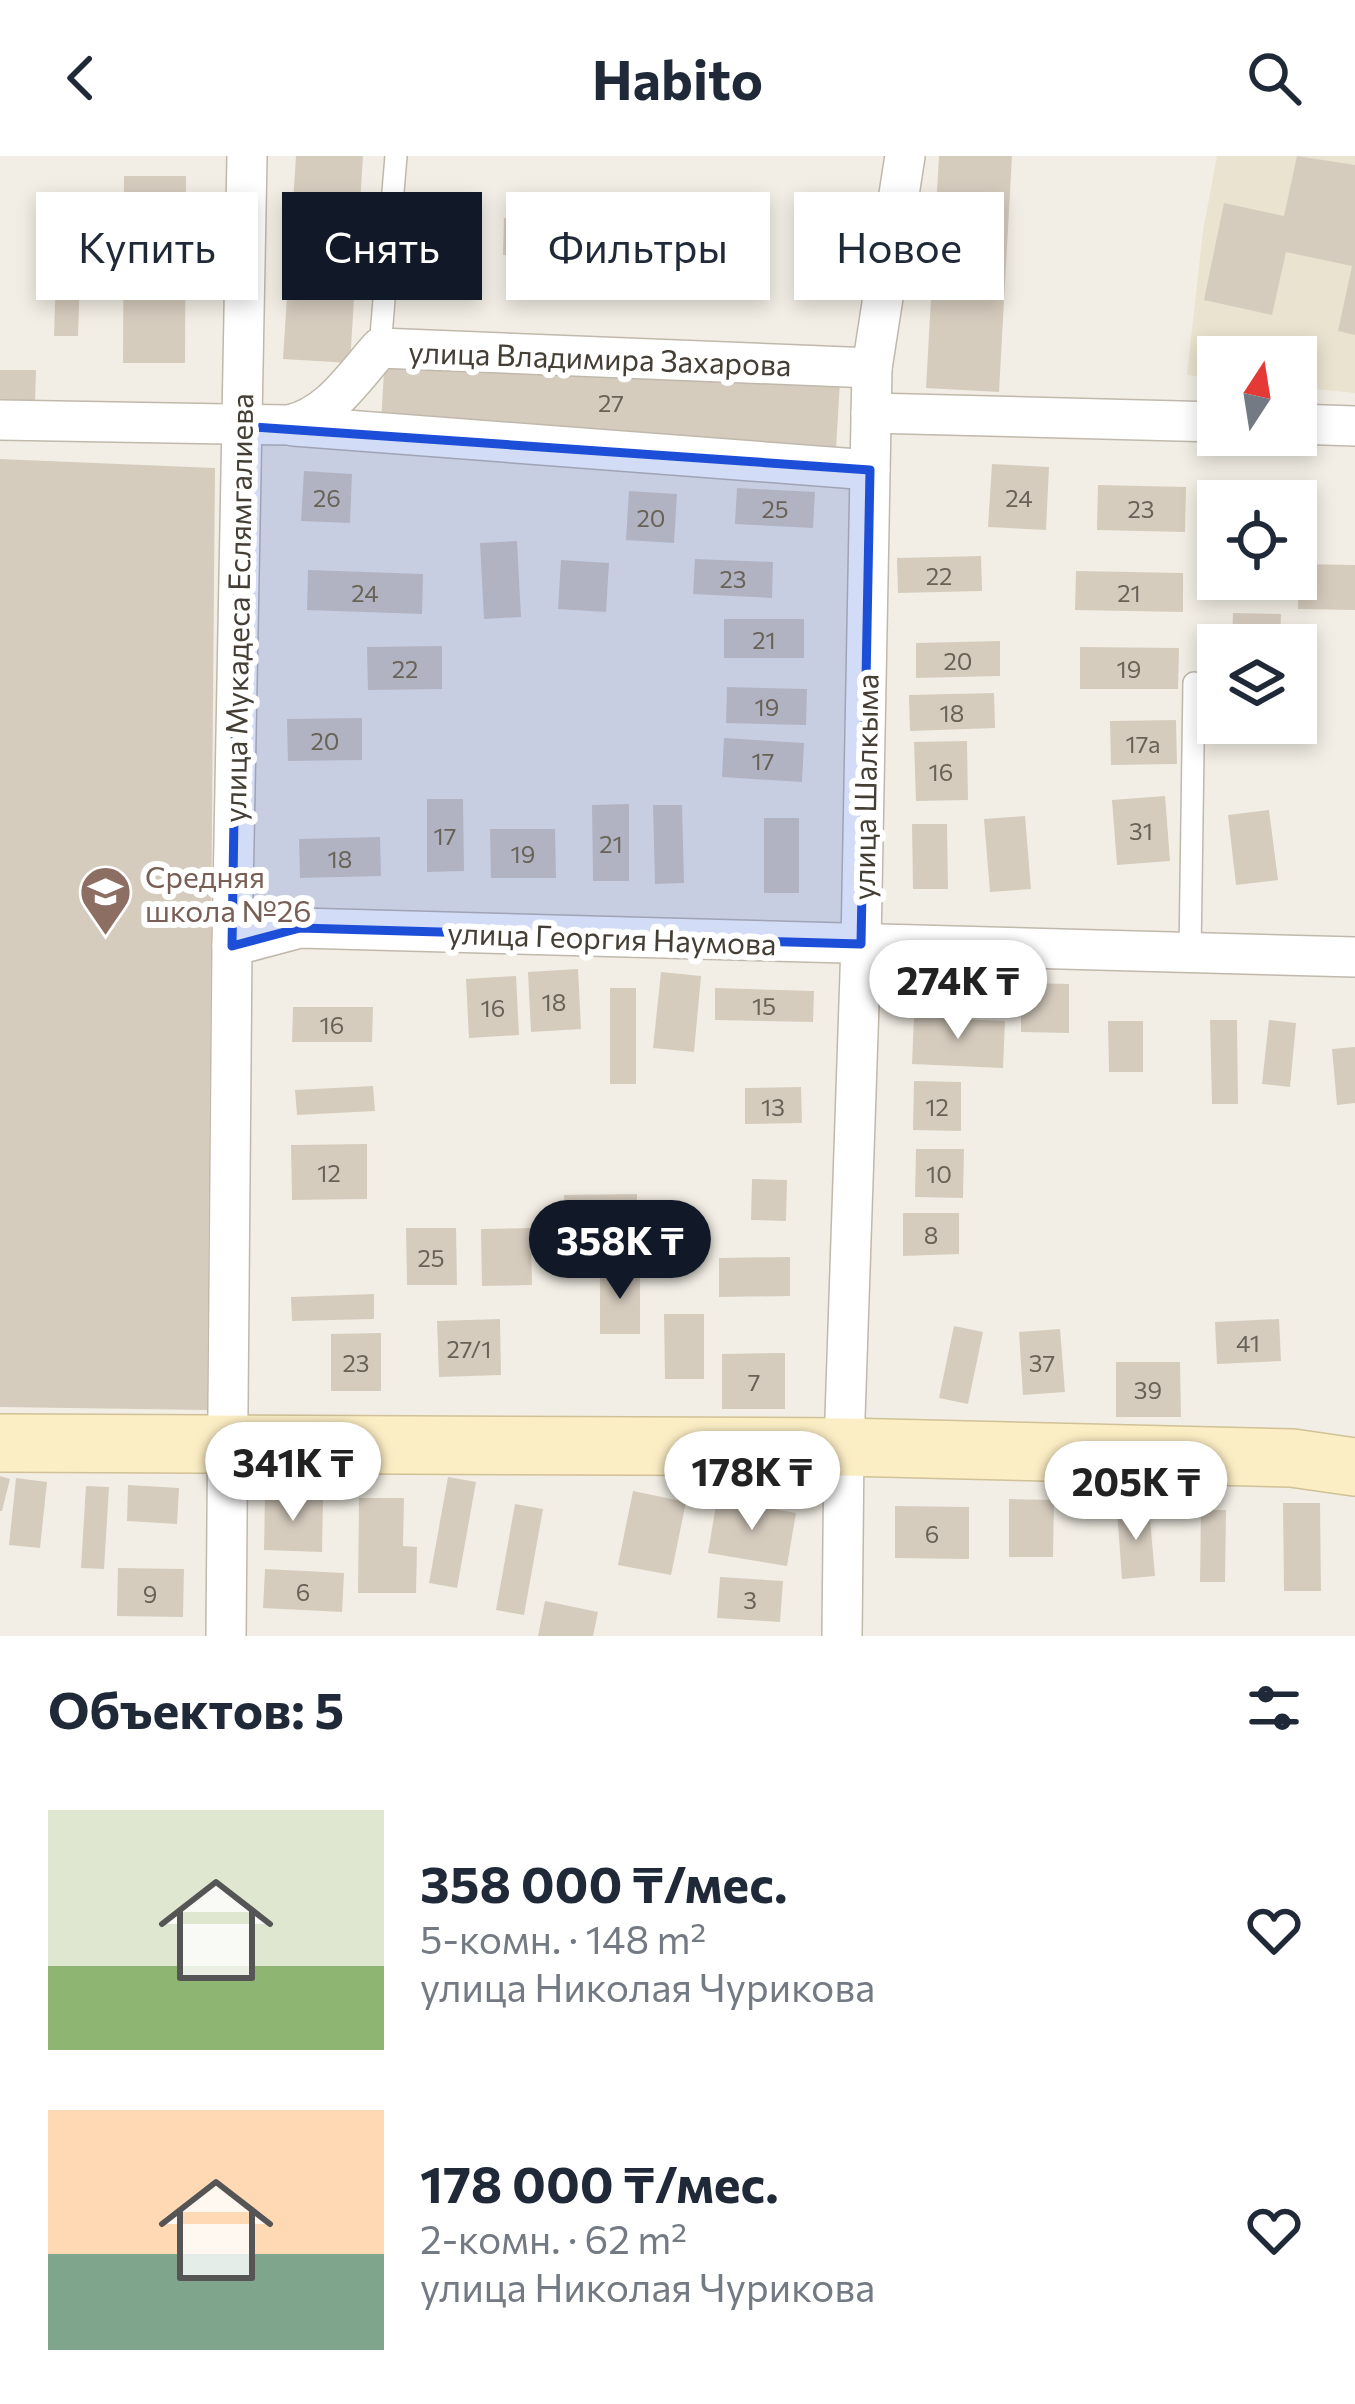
<!DOCTYPE html>
<html lang="ru">
<meta charset="utf-8">
<style>
body{margin:0;font-family:Commissioner,sans-serif;background:#f2f2f3;color:#1f2937;height:100vh;display:flex;flex-direction:column;font-size:45px;white-space:nowrap}
*{box-sizing:border-box;margin:0}
p{font-size:39px;color:#747a83}
.icon{flex:none;width:66px;height:66px;fill:none;stroke:currentColor;stroke-width:2;stroke-linecap:round;stroke-linejoin:round}
.map{position:relative;height:1480px;overflow:hidden}
.side{display:flex;flex-direction:column;background:#fff;flex:1}
.side>*{flex:none}
.top-card{position:absolute;left:36px;top:36px;width:1284px;height:108px;display:flex;gap:24px}
.needle{width:78px;rotate:12deg}
.fabs{position:absolute;left:1197px;top:180px;display:grid;gap:24px}
.fabs a{display:grid;place-items:center;width:120px;height:120px;border-radius:0px;background:#fff;box-shadow:0 6px 18px #0003;font-size:60px}
.price{position:absolute;translate:-50% -102px;padding:0 27px;border-radius:42px;background:#fff;color:#222;font-size:39px;line-height:78px;filter:drop-shadow(0 3px 6px #0008)}
.price::after{content:'';position:absolute;left:50%;top:72px;width:36px;height:27px;margin-left:-18px;background:inherit;clip-path:polygon(0 0,100% 0,50% 100%)}
.price.current{background:#111827;color:#fff}
ul{padding:0;list-style:none}
li{display:flex;align-items:center;gap:36px;height:300px;padding:0 48px}
li span{display:grid;place-items:center;flex:none;width:336px;height:240px;border-radius:0px;color:#555}
li>.icon{margin-inline-start:auto}
span .icon{width:144px;height:144px;fill:#fffc;stroke-width:1}
li b{font-size:51px}
h2{display:flex;justify-content:space-between;align-items:center;height:144px;padding:0 48px;font-size:51px}
.pill{padding:0 42px;border-radius:0px;background:#fff;box-shadow:0 6px 18px #0003;font-size:42px;line-height:108px}
.pill.current{background:#111827;color:#fff}
header{display:flex;justify-content:space-between;align-items:center;height:156px;padding:0 48px;background:#fff;font-size:54px;font-weight:700}
.map>svg:first-child{display:block}
.education{fill:#eae3cf}
.building{fill:#d6ccbe}
.lines{fill:none;stroke-linecap:round;stroke-linejoin:round}
.lane-casing{stroke:#c0b8ab;stroke-width:24}
.street-casing{stroke:#c0b8ab;stroke-width:42}
.secondary-casing{stroke:#d0c196;stroke-width:60}
.lane{stroke:#fff;stroke-width:21}
.street{stroke:#fff;stroke-width:39}
.secondary{stroke:#fceec4;stroke-width:57}
.marked{fill:#1d4ed8;fill-opacity:0.2;stroke:#1d4ed8;stroke-width:9;stroke-linejoin:round}
.labels{text-anchor:middle;dominant-baseline:central;stroke-width:12;stroke-linejoin:round;paint-order:stroke}
.number-label{font-size:24px;fill:#686257}
.street-label{font-size:30px;fill:#443e35;stroke:#fff}
.education-label{font-size:30px;fill:#785e54;stroke:#fff;text-anchor:start}
</style>
<header><svg class="icon" aria-label="back" viewBox="0 0 24 24"><path d="M15 5l-7 7 7 7"/></svg>Habito<svg class="icon" aria-label="search" viewBox="0 0 24 24"><circle cx="10" cy="10" r="6"/><path d="M15 15l6 6"/></svg></header>
<div class="map">
<svg width="1355" height="1480" viewBox="0 0 1355 1480">
<rect width="100%" height="100%" fill="#f2eee5"/>
<!-- education -->
<path class="education" d="M 1217,0 L 1355,0 L 1355,237 L 1296,231 L 1296,201 L 1218,201 L 1218,223 L 1187,219 L 1203,75 Z"/>
<!-- building -->
<g class="building">
<path d="M 296,0 L 363,0 L 350,207 L 283,203 Z"/>
<path d="M 939,0 L 1012,0 L 999,236 L 926,232 Z"/>
<path d="M 1297,0 L 1355,9 L 1355,179 L 1338,175 L 1352,110 L 1286,96 L 1272,159 L 1204,144 L 1224,47 L 1284,60 Z"/>
<path d="M 124,20 L 186,20 L 185,207 L 123,207 Z"/>
<path d="M 504,62 L 569,64 L 568,101 L 503,99 Z"/>
<path d="M 56,117 L 80,118 L 78,180 L 54,180 Z"/>
<path d="M 385,198 L 840,225 L 836,293 L 381,266 Z"/>
<path d="M 0,214 L 36,214 L 35,248 L 0,247 Z"/>
<path d="M 0,303 L 215,312 L 207,1254 L 0,1251 Z"/>
<path d="M 992,308 L 1049,311 L 1046,374 L 988,371 Z"/>
<path d="M 304,315 L 352,318 L 350,367 L 301,365 Z"/>
<path d="M 1098,329 L 1186,331 L 1185,376 L 1097,374 Z"/>
<path d="M 737,332 L 815,336 L 813,372 L 735,368 Z"/>
<path d="M 629,335 L 677,338 L 674,387 L 626,384 Z"/>
<path d="M 517,385 L 521,461 L 484,463 L 480,387 Z"/>
<path d="M 981,400 L 982,435 L 898,437 L 897,402 Z"/>
<path d="M 695,403 L 773,406 L 772,442 L 693,438 Z"/>
<path d="M 561,404 L 609,407 L 606,456 L 558,453 Z"/>
<path d="M 1299,408 L 1355,409 L 1355,454 L 1298,453 Z"/>
<path d="M 308,414 L 423,418 L 422,458 L 307,454 Z"/>
<path d="M 1076,415 L 1183,417 L 1183,456 L 1075,454 Z"/>
<path d="M 1233,457 L 1281,458 L 1280,489 L 1232,489 Z"/>
<rect x="724" y="463" width="80" height="39"/>
<path d="M 1000,485 L 1000,520 L 916,522 L 916,487 Z"/>
<path d="M 442,490 L 442,533 L 368,534 L 367,491 Z"/>
<path d="M 1080,491 L 1179,492 L 1178,533 L 1080,533 Z"/>
<path d="M 727,531 L 807,533 L 806,569 L 726,567 Z"/>
<path d="M 994,537 L 995,572 L 910,575 L 909,539 Z"/>
<path d="M 362,562 L 362,604 L 288,605 L 287,563 Z"/>
<path d="M 1176,564 L 1177,608 L 1111,609 L 1110,565 Z"/>
<path d="M 724,582 L 804,587 L 802,626 L 722,621 Z"/>
<path d="M 967,585 L 968,644 L 916,645 L 914,586 Z"/>
<path d="M 1165,640 L 1170,705 L 1117,709 L 1112,644 Z"/>
<path d="M 427,643 L 463,643 L 464,715 L 427,716 Z"/>
<path d="M 629,648 L 629,725 L 593,725 L 592,649 Z"/>
<path d="M 653,649 L 682,649 L 684,727 L 655,728 Z"/>
<path d="M 1269,654 L 1278,724 L 1236,729 L 1228,659 Z"/>
<path d="M 1025,660 L 1031,733 L 990,736 L 984,663 Z"/>
<rect x="764" y="662" width="35" height="75"/>
<path d="M 912,668 L 947,668 L 948,733 L 913,733 Z"/>
<path d="M 490,673 L 555,673 L 556,722 L 491,722 Z"/>
<path d="M 380,681 L 381,720 L 300,722 L 299,683 Z"/>
<path d="M 578,813 L 581,873 L 531,876 L 528,816 Z"/>
<path d="M 661,816 L 701,820 L 694,896 L 653,892 Z"/>
<path d="M 516,820 L 519,879 L 469,882 L 466,823 Z"/>
<path d="M 1021,827 L 1069,828 L 1069,877 L 1021,876 Z"/>
<rect x="610" y="832" width="26" height="96"/>
<path d="M 715,832 L 814,835 L 813,866 L 715,864 Z"/>
<path d="M 293,851 L 373,851 L 372,886 L 292,886 Z"/>
<path d="M 914,861 L 1005,865 L 1003,912 L 912,908 Z"/>
<path d="M 1210,864 L 1237,864 L 1238,948 L 1212,948 Z"/>
<path d="M 1269,864 L 1296,867 L 1290,931 L 1262,928 Z"/>
<path d="M 1108,865 L 1143,865 L 1143,916 L 1109,916 Z"/>
<path d="M 1355,891 L 1355,947 L 1337,949 L 1332,893 Z"/>
<path d="M 914,925 L 961,926 L 961,975 L 913,974 Z"/>
<path d="M 373,930 L 375,955 L 297,959 L 295,934 Z"/>
<path d="M 801,931 L 802,967 L 745,968 L 745,932 Z"/>
<path d="M 367,988 L 367,1043 L 292,1044 L 291,989 Z"/>
<path d="M 916,993 L 964,993 L 963,1042 L 915,1041 Z"/>
<path d="M 752,1023 L 787,1024 L 786,1065 L 751,1064 Z"/>
<path d="M 637,1038 L 637,1062 L 565,1063 L 564,1039 Z"/>
<path d="M 903,1057 L 959,1057 L 959,1098 L 903,1100 Z"/>
<path d="M 406,1072 L 456,1072 L 457,1129 L 407,1129 Z"/>
<path d="M 531,1072 L 532,1129 L 482,1130 L 481,1073 Z"/>
<path d="M 790,1101 L 790,1140 L 719,1141 L 719,1102 Z"/>
<path d="M 640,1113 L 640,1178 L 600,1178 L 600,1114 Z"/>
<path d="M 374,1138 L 374,1163 L 292,1165 L 291,1141 Z"/>
<path d="M 664,1158 L 704,1158 L 704,1223 L 665,1223 Z"/>
<path d="M 500,1163 L 501,1219 L 439,1221 L 437,1165 Z"/>
<path d="M 1279,1163 L 1281,1205 L 1217,1208 L 1215,1166 Z"/>
<path d="M 954,1170 L 983,1176 L 968,1248 L 939,1242 Z"/>
<path d="M 1060,1173 L 1065,1236 L 1023,1239 L 1019,1176 Z"/>
<path d="M 381,1177 L 381,1235 L 331,1235 L 331,1178 Z"/>
<path d="M 785,1197 L 785,1253 L 722,1253 L 722,1198 Z"/>
<path d="M 1116,1206 L 1180,1206 L 1181,1261 L 1116,1261 Z"/>
<path d="M 0,1320 L 10,1323 L 2,1355 L 0,1355 Z"/>
<path d="M 448,1321 L 476,1326 L 457,1432 L 429,1427 Z"/>
<path d="M 16,1322 L 47,1326 L 40,1392 L 9,1389 Z"/>
<path d="M 128,1329 L 179,1332 L 177,1368 L 127,1365 Z"/>
<path d="M 86,1330 L 109,1331 L 104,1413 L 81,1412 Z"/>
<path d="M 633,1335 L 686,1346 L 671,1419 L 618,1409 Z"/>
<path d="M 265,1340 L 323,1343 L 322,1396 L 264,1394 Z"/>
<path d="M 359,1342 L 404,1342 L 403,1390 L 417,1391 L 416,1437 L 358,1437 Z"/>
<path d="M 717,1343 L 796,1357 L 787,1410 L 708,1397 Z"/>
<path d="M 1009,1343 L 1054,1344 L 1053,1401 L 1009,1401 Z"/>
<path d="M 1283,1347 L 1320,1347 L 1321,1435 L 1284,1435 Z"/>
<path d="M 515,1348 L 543,1353 L 524,1459 L 496,1454 Z"/>
<path d="M 895,1350 L 969,1351 L 969,1403 L 895,1402 Z"/>
<path d="M 1149,1352 L 1155,1420 L 1122,1423 L 1117,1354 Z"/>
<path d="M 1201,1354 L 1226,1354 L 1225,1426 L 1200,1426 Z"/>
<path d="M 118,1412 L 184,1413 L 183,1461 L 117,1460 Z"/>
<path d="M 265,1413 L 344,1417 L 342,1456 L 263,1452 Z"/>
<path d="M 720,1421 L 783,1425 L 780,1466 L 717,1462 Z"/>
<path d="M 545,1445 L 598,1456 L 593,1480 L 538,1480 Z"/>
</g>
<g class="lines">
<defs>
<g id="lane">
<path d="M 380,192 L 396,0"/>
<path d="M 1190,797 L 1194,527"/>
</g>
<g id="street">
<path d="M 871,257 L 1218,266"/>
<path d="M 0,264 L 289,269 C 330,260 353,222 380,192 L 872,212"/>
<path d="M 1296,268 L 1355,270"/>
<path d="M 294,270 L 870,314"/>
<path d="M 232,790 L 300,772 L 1355,801"/>
<path d="M 226,1480 L 232,790 L 247,0"/>
<path d="M 842,1480 L 844,1291 L 861,788 L 872,212 L 905,0"/>
</g>
<path id="secondary" d="M 0,1287 L 844,1291 L 1292,1302 L 1355,1311"/>
</defs>
<!-- lane casing -->
<use href="#lane" class="lane-casing"/>
<!-- street casing -->
<use href="#street" class="street-casing"/>
<!-- secondary casing -->
<use href="#secondary" class="secondary-casing"/>
<!-- lane -->
<use href="#lane" class="lane"/>
<!-- street -->
<use href="#street" class="street"/>
<!-- secondary -->
<use href="#secondary" class="secondary"/>
</g>
<!-- marked area -->
<path class="marked" d="M 240,270 L 870,314 L 861,788 L 300,772 L 232,790 Z"/>
<!-- icons -->
<defs>
<symbol id="school-pin" viewBox="-11 -11 22 30"><path d="M0 17L-7.5 6A9.5 9.5 0 1 1 7.5 6Z" fill="#8d6e63" stroke="#fff"/><path d="M0-5L7-2L0 1L-7-2ZM-4 1L0 2.5L4 1V4Q0 6-4 4Z" fill="#fff"/></symbol>
</defs>
<g fill-rule="evenodd">
<use href="#school-pin" x="76" y="706" width="59" height="81"/>
</g>
<g class="labels">
<!-- number labels -->
<g class="number-label">
<text x="611" y="246">27</text>
<text x="327" y="341">26</text>
<text x="1019" y="341">24</text>
<text x="775" y="352">25</text>
<text x="1141" y="352">23</text>
<text x="651" y="361">20</text>
<text x="939" y="419">22</text>
<text x="733" y="422">23</text>
<text x="365" y="436">24</text>
<text x="1129" y="436">21</text>
<text x="764" y="483">21</text>
<text x="958" y="504">20</text>
<text x="405" y="512">22</text>
<text x="1129" y="512">19</text>
<text x="767" y="550">19</text>
<text x="952" y="556">18</text>
<text x="325" y="584">20</text>
<text x="1143" y="587">17а</text>
<text x="763" y="604">17</text>
<text x="941" y="615">16</text>
<text x="1141" y="674">31</text>
<text x="445" y="679">17</text>
<text x="611" y="687">21</text>
<text x="523" y="697">19</text>
<text x="340" y="702">18</text>
<text x="554" y="845">18</text>
<text x="764" y="849">15</text>
<text x="493" y="851">16</text>
<text x="332" y="868">16</text>
<text x="773" y="950">13</text>
<text x="937" y="950">12</text>
<text x="329" y="1016">12</text>
<text x="939" y="1017">10</text>
<text x="931" y="1078">8</text>
<text x="431" y="1101">25</text>
<text x="1248" y="1186">41</text>
<text x="469" y="1192">27/1</text>
<text x="356" y="1206">23</text>
<text x="1042" y="1206">37</text>
<text x="754" y="1225">7</text>
<text x="1148" y="1233">39</text>
<text x="932" y="1377">6</text>
<text x="303" y="1435">6</text>
<text x="150" y="1437">9</text>
<text x="750" y="1443">3</text>
</g>
<!-- street labels -->
<g class="street-label">
<text transform="translate(600 201) rotate(2)">улица Владимира Захарова</text>
<text transform="translate(237 452) rotate(-89)">улица Мукадеса Еслямгалиева</text>
<text transform="translate(864 631) rotate(-89)">улица Шалкыма</text>
<text transform="translate(612 781) rotate(2)">улица Георгия Наумова</text>
</g>
<!-- education labels -->
<g class="education-label">
<text x="145" y="719">Средняя<tspan x="145" dy="34">школа №26</tspan></text>
</g>
</g>
</svg>
<div class="fabs">
<a><svg class="needle" viewBox="-14 -14 28 28"><path d="M0-13l5 13h-10z" fill="#e53935"/><path d="M0 13l5-13h-10z" fill="#747a83"/></svg></a>
<a><svg class="icon" aria-label="locate" viewBox="0 0 24 24"><circle cx="12" cy="12" r="6"/><path d="M12 2v4M12 18v4M2 12h4M18 12h4"/></svg></a>
<a><svg class="icon" aria-label="layers" viewBox="0 0 24 24"><path d="M12 4l9 5-9 5-9-5zM3 14l9 5 9-5"/></svg></a>
</div>
<b class="price" style="left:958px;top:886px">274K ₸</b>
<b class="price current" style="left:620px;top:1146px">358K ₸</b>
<b class="price" style="left:293px;top:1368px">341K ₸</b>
<b class="price" style="left:752px;top:1377px">178K ₸</b>
<b class="price" style="left:1136px;top:1387px">205K ₸</b>
<div class="top-card">
<a class="pill">Купить</a>
<a class="pill current">Снять</a>
<a class="pill">Фильтры</a>
<a class="pill">Новое</a>
</div>
</div>
<section class="side">
<h2>Объектов: 5<svg class="icon" aria-label="filters" viewBox="0 0 24 24"><path d="M4 7h16M4 17h16"/><circle cx="9" cy="7" r="2"/><circle cx="15" cy="17" r="2"/></svg></h2>
<ul>
<li><span style="background:linear-gradient(#dfe7d0 65%,#8fb573 0)"><svg class="icon" aria-label="home" viewBox="0 0 24 24"><path d="M3 11l9-7 9 7M6 9v11h12V9"/></svg></span><div><b>358 000 ₸/мес.</b><p>5-комн. · 148 m²</p><p>улица Николая Чурикова</p></div><svg class="icon" aria-label="heart" viewBox="0 0 24 24"><path d="M12 20l-8-8c-3-5 5-10 8-4 3-6 11-1 8 4z"/></svg></li>
<li><span style="background:linear-gradient(#ffd9b3 60%,#7fa58c 0)"><svg class="icon" aria-label="home" viewBox="0 0 24 24"><path d="M3 11l9-7 9 7M6 9v11h12V9"/></svg></span><div><b>178 000 ₸/мес.</b><p>2-комн. · 62 m²</p><p>улица Николая Чурикова</p></div><svg class="icon" aria-label="heart" viewBox="0 0 24 24"><path d="M12 20l-8-8c-3-5 5-10 8-4 3-6 11-1 8 4z"/></svg></li>
</ul>
</section>
